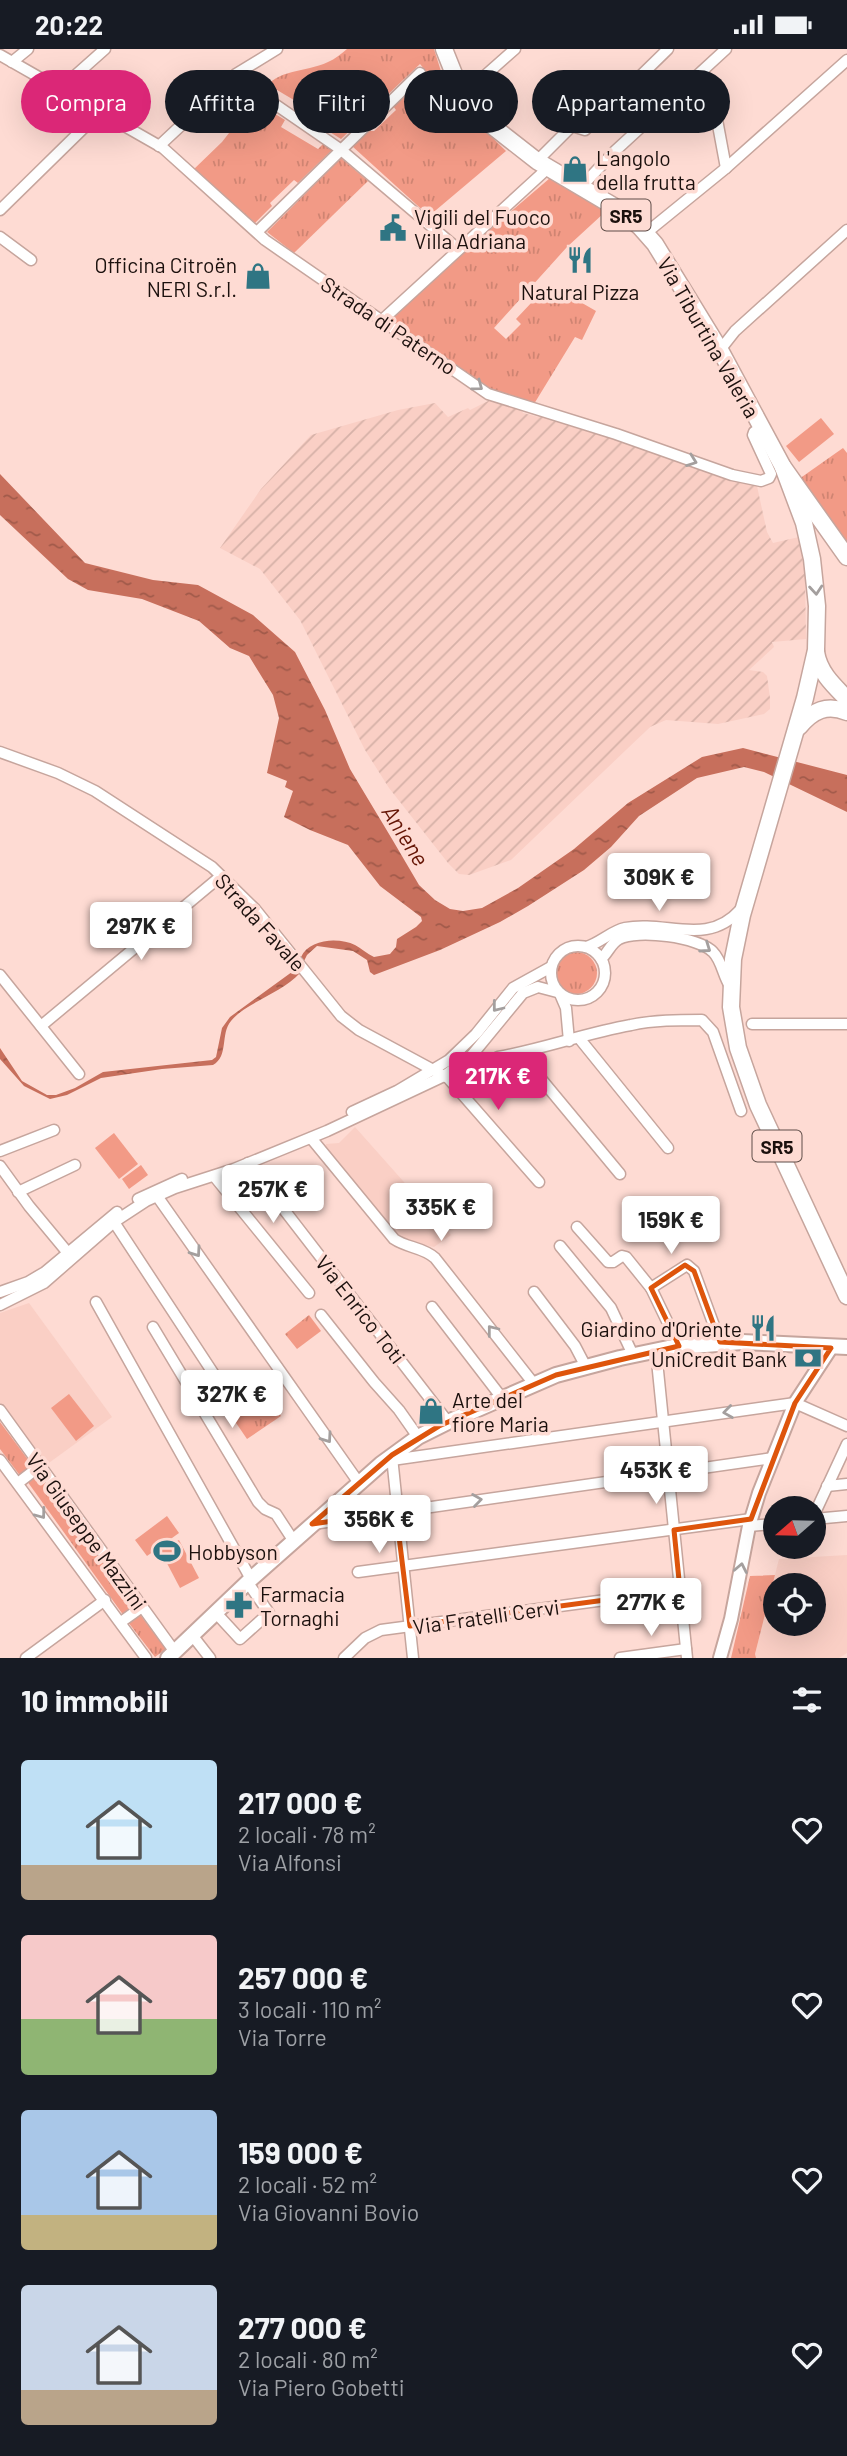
<!DOCTYPE html>
<html lang="it">
<meta charset="utf-8">
<style>
body{margin:0;font-family:Barlow,sans-serif;background:#242831;color:#f1f3f6;height:100vh;display:flex;flex-direction:column;font-size:26px;white-space:nowrap}
*{box-sizing:border-box;margin:0}
p{font-size:23px;color:#9ea1a6}
.icon{flex:none;width:38px;height:38px;fill:none;stroke:currentColor;stroke-width:2;stroke-linecap:round;stroke-linejoin:round}
.map{position:relative;height:1609px;overflow:hidden}
.side{display:flex;flex-direction:column;background:#171b24;flex:1}
.side>*{flex:none}
.banner{position:absolute;left:21px;top:21px;width:805px;height:63px;display:flex;gap:14px}
.needle{width:46px;rotate:250deg}
.buttons{position:absolute;left:763px;top:1447px;display:grid;gap:14px}
.buttons a{display:grid;place-items:center;width:63px;height:63px;border-radius:50%;background:#171b24;box-shadow:0 7px 28px #0002;font-size:35px}
.price{position:absolute;translate:-50% -60px;padding:0 16px;border-radius:7px;background:#fff;color:#222;font-size:23px;line-height:46px;filter:drop-shadow(0 2px 4px #0008)}
.price::after{content:'';position:absolute;left:50%;top:42px;width:21px;height:16px;margin-left:-10px;background:inherit;clip-path:polygon(0 0,100% 0,50% 100%)}
.price.selected{background:#db2777;color:#fff}
ul{padding:0;list-style:none}
li{display:flex;align-items:center;gap:21px;height:175px;padding:0 21px}
li span{display:grid;place-items:center;flex:none;width:196px;height:140px;border-radius:7px;color:#555}
li>.icon{margin-inline-start:auto}
span .icon{width:84px;height:84px;fill:#fffc;stroke-width:1}
li b{font-size:30px}
h2{display:flex;justify-content:space-between;align-items:center;height:84px;padding:0 21px;font-size:30px}
.chip{padding:0 24px;border-radius:32px;background:#171b24;box-shadow:0 7px 28px #0002;font-size:24px;line-height:63px}
.chip.selected{background:#db2777;color:#fff}
.status{display:flex;justify-content:space-between;align-items:center;height:49px;padding:0 35px;background:#171b24;direction:ltr}
.status svg{height:19px;fill:currentColor}
.map>svg:first-child{display:block}
.built{fill:#facfc5;fill-rule:evenodd}
.industrial{fill:url(#industrial-furrows)}
.grass{fill:url(#grass-tufts)}
.garden{fill:#f29a86}
.water{fill:url(#water-ripples)}
.lines{fill:none;stroke-linecap:round;stroke-linejoin:round}
.minor-casing{stroke:#c6a59d;stroke-width:13}
.tertiary-casing{stroke:#c6a59d;stroke-width:16}
.secondary-casing{stroke:#c6a59d;stroke-width:18}
.primary-casing{stroke:#c6a59d;stroke-width:19}
.minor{stroke:#fff;stroke-width:10}
.tertiary{stroke:#fff;stroke-width:12}
.secondary{stroke:#fff;stroke-width:14}
.primary{stroke:#fff;stroke-width:16}
.oneway{stroke:#a49f9e}
.marked{fill:none;stroke:#de550c;stroke-width:5;stroke-linejoin:round}
.labels{text-anchor:middle;dominant-baseline:central;stroke-width:7;stroke-linejoin:round;paint-order:stroke}
.shield{fill:#fedbd3;stroke:#5f4d48;stroke-width:2}
.shield-label{font-size:19px;font-weight:bold;fill:#1b100d}
.poi-label{font-size:21px;fill:#1b100d;stroke:#fedbd3;text-anchor:start}
.street-label{font-size:21px;fill:#1b100d;stroke:#fedbd3}
.water-label{font-size:23px;font-style:italic;fill:#651505;stroke:#fedbd3}
</style>
<div class="status"><b>20:22</b><svg viewBox="0 0 49 12"><path d="M0 12V9h3v3zM5 12V6h3v6zM10 12V3h3v9zM15 12V0h3v12zM26 1h20v11H26zM47 4h2v5h-2z"/></svg></div>
<div class="map">
<svg width="847" height="1609" viewBox="0 0 847 1609">
<defs>
<pattern id="industrial-furrows" width="10" height="10" patternUnits="userSpaceOnUse" patternTransform="scale(1.75)"><rect width="10" height="10" fill="#facfc5"/><path d="M-1 1l2-2M0 10L10 0M9 11l2-2" fill="none" stroke="#d6b1a8"/></pattern>
<pattern id="grass-tufts" width="24" height="20" patternUnits="userSpaceOnUse" patternTransform="scale(1.75)"><rect width="24" height="20" fill="#f29a86"/><path d="M3 7l-1-3M5 7V3M7 7l1-3M15 17l-1-3M17 17v-4M19 17l1-3" fill="none" stroke="#cf8472"/></pattern>
<pattern id="water-ripples" width="26" height="14" patternUnits="userSpaceOnUse" patternTransform="scale(1.75)"><rect width="26" height="14" fill="#c76f5c"/><path d="M2 4q2-2 4 0t4 0M15 11q2-2 4 0t4 0" fill="none" stroke="#a15a4a"/></pattern>
</defs>
<rect width="100%" height="100%" fill="#fedbd3"/>
<!-- built -->
<g class="built">
<path d="M 355,1078 L 451,1186 L 434,1198 L 400,1191 L 326,1099 L 326,1095 L 339,1094 Z"/>
<path d="M 29,1254 L 112,1368 L 46,1416 L 0,1354 L 0,1264 Z"/>
<path d="M 847,1506 L 847,1604 L 839,1609 L 756,1609 L 755,1605 L 779,1510 ZM 775,1536 L 814,1536 L 814,1575 L 775,1575 Z"/>
</g>
<!-- industrial -->
<path class="industrial" d="M 490,351 L 520,360 L 523,364 L 538,368 L 541,367 L 607,386 L 757,437 L 767,483 L 773,494 L 799,488 L 805,526 L 806,590 L 772,593 L 774,598 L 749,621 L 763,623 L 767,627 L 770,649 L 770,660 L 764,665 L 718,675 L 666,671 L 650,678 L 511,811 L 469,826 L 459,825 L 448,814 L 389,739 L 365,701 L 300,571 L 260,520 L 220,499 L 261,440 L 311,386 L 398,361 L 435,354 L 448,368 L 468,359 L 470,361 Z"/>
<!-- grass -->
<g class="grass">
<path d="M 347,0 L 434,0 L 444,32 L 440,34 L 439,40 L 416,58 L 433,78 L 461,58 L 506,102 L 429,167 L 352,97 L 367,82 L 374,82 L 396,61 L 393,57 L 415,36 L 419,38 L 430,27 L 420,15 L 341,90 L 325,80 L 329,72 L 277,41 L 273,48 L 262,42 C 279,19 304,24 328,13 C 335,10 341,5 347,0 Z"/>
<path d="M 254,52 L 285,71 L 281,78 L 318,100 L 323,95 L 332,101 L 298,134 L 294,131 L 270,154 L 272,157 L 255,174 L 193,121 L 222,93 Z"/>
<path d="M 341,109 L 368,132 L 294,204 L 267,183 Z"/>
<path d="M 550,129 L 597,155 L 604,164 L 567,198 L 494,279 L 506,290 L 521,275 L 516,270 L 549,235 L 596,262 L 582,291 L 575,288 L 534,355 L 493,342 L 390,272 L 460,206 Z"/>
<path d="M 843,399 L 847,404 L 847,497 L 799,430 Z"/>
<circle cx="576" cy="924" r="21"/>
<path d="M 309,1266 L 321,1282 L 297,1300 L 285,1285 Z"/>
<path d="M 253,1325 L 281,1367 L 247,1390 L 219,1349 Z"/>
<path d="M 0,1373 L 32,1416 L 32,1420 L 21,1428 L 0,1400 Z"/>
<path d="M 38,1424 L 135,1558 L 124,1567 L 27,1432 Z"/>
<path d="M 775,1526 L 755,1605 L 756,1609 L 731,1609 L 750,1527 Z"/>
<path d="M 139,1564 L 166,1600 L 155,1608 L 128,1573 Z"/>
</g>
<!-- garden -->
<g class="garden">
<path d="M 821,369 L 834,385 L 799,413 L 786,397 Z"/>
<path d="M 114,1084 L 138,1115 L 119,1130 L 95,1099 Z"/>
<path d="M 141,1116 L 148,1126 L 129,1140 L 122,1130 Z"/>
<path d="M 69,1345 L 94,1377 L 76,1392 L 51,1359 Z"/>
<path d="M 167,1467 L 179,1484 L 147,1507 L 135,1491 Z"/>
<path d="M 179,1491 L 199,1529 L 180,1539 L 160,1501 Z"/>
</g>
<!-- water -->
<g class="water">
<path d="M 0,425 L 85,514 L 153,531 L 198,536 L 253,566 L 295,603 L 325,661 L 350,720 L 392,790 L 419,836 L 435,851 L 450,860 L 463,862 L 482,859 L 518,839 L 574,800 L 628,754 L 702,708 L 743,699 L 847,726 L 847,763 L 764,723 L 744,718 L 697,729 L 639,767 L 611,798 L 584,821 L 528,857 L 500,873 L 440,901 L 374,926 L 370,923 L 367,911 L 353,902 L 317,897 L 307,906 L 304,912 L 301,908 C 309,890 339,888 355,896 C 361,899 367,905 374,908 L 390,905 L 396,898 L 397,890 L 416,878 L 422,872 L 421,868 L 380,837 L 348,796 L 310,781 L 284,768 L 293,742 L 285,738 L 287,732 L 267,724 L 279,669 L 273,646 L 249,607 L 230,599 L 199,572 L 142,550 L 88,541 L 68,530 L 0,466 Z"/>
<path d="M 296,920 L 300,924 C 282,944 245,954 231,972 C 220,985 229,1007 213,1016 L 162,1020 L 101,1029 L 67,1046 L 50,1050 L 24,1037 L 0,1010 L 0,999 L 22,1032 L 47,1046 L 56,1046 L 75,1039 L 103,1023 L 212,1011 L 216,1008 L 222,979 L 230,968 Z"/>
</g>
<g class="lines">
<defs>
<g id="minor">
<path d="M 0,6 L 163,99 L 265,191 L 488,345 L 616,385 L 732,426 L 761,432 L 769,429 L 771,425 L 753,386 L 754,383 L 761,379"/>
<path d="M 12,13 L 28,0"/>
<path d="M 60,40 L 105,0"/>
<path d="M 463,46 L 515,0"/>
<path d="M 263,47 L 340,100 L 458,200"/>
<path d="M 715,60 L 726,119"/>
<path d="M 159,97 L 236,25 L 277,0"/>
<path d="M 537,112 L 572,77 L 585,81 L 668,0"/>
<path d="M 582,137 L 615,102 L 726,0"/>
<path d="M 0,161 L 99,64"/>
<path d="M 257,183 L 420,24"/>
<path d="M 646,184 L 726,119 L 847,11"/>
<path d="M 0,188 L 31,211"/>
<path d="M 381,272 L 548,119"/>
<path d="M 720,301 L 735,282 L 847,181"/>
<path d="M 0,703 L 58,724 L 95,742 L 212,818 L 255,860 L 341,967 L 359,981 L 448,1029 L 539,1133"/>
<circle cx="578" cy="924" r="27"/>
<path d="M 586,898 C 600,894 611,882 625,879 C 666,871 707,898 740,861"/>
<path d="M 601,910 C 608,904 611,894 619,890 C 637,880 699,888 713,903 C 722,912 723,927 730,937"/>
<path d="M 0,926 L 79,1025"/>
<path d="M 560,945 L 566,959 L 569,992"/>
<path d="M 752,975 L 847,975"/>
<path d="M 41,977 L 221,827"/>
<path d="M 579,989 L 668,1099"/>
<path d="M 526,1003 L 532,1019 L 620,1125"/>
<path d="M 498,1008 C 543,1000 586,984 631,976 C 654,971 678,971 702,971 L 713,983 L 741,1062"/>
<path d="M 352,1063 L 397,1042 L 449,1011 L 476,985 L 513,939 L 551,918"/>
<path d="M 311,1089 L 394,1190 C 407,1199 423,1198 435,1209 L 534,1335"/>
<path d="M 0,1102 L 54,1081"/>
<path d="M 248,1114 L 448,1373"/>
<path d="M 0,1117 L 29,1157 L 68,1204"/>
<path d="M 214,1127 L 309,1244"/>
<path d="M 18,1143 L 75,1116"/>
<path d="M 157,1147 L 359,1434"/>
<path d="M 138,1150 L 182,1130"/>
<path d="M 114,1173 L 219,1333"/>
<path d="M 577,1178 L 608,1213 L 613,1213 L 622,1207 L 626,1208 L 651,1239"/>
<path d="M 560,1197 L 611,1259 L 633,1306"/>
<path d="M 0,1243 L 28,1233 L 45,1223 L 117,1163"/>
<path d="M 534,1243 L 575,1297 L 586,1318"/>
<path d="M 96,1253 L 251,1530"/>
<path d="M 0,1256 L 44,1234 L 114,1173 L 146,1152 L 175,1139 L 234,1120 L 327,1082 L 444,1027 L 472,1006 L 523,944 L 538,938 L 557,943"/>
<path d="M 432,1258 L 502,1349"/>
<path d="M 321,1266 L 374,1333 L 399,1361 L 418,1388"/>
<path d="M 153,1278 L 258,1453 L 265,1460 L 276,1465 L 293,1491"/>
<path d="M 679,1297 L 651,1239 L 687,1216 L 694,1222 L 720,1293"/>
<path d="M 656,1302 L 687,1609"/>
<path d="M 0,1361 L 175,1603"/>
<path d="M 392,1408 L 413,1609"/>
<path d="M 0,1411 L 146,1609"/>
<path d="M 392,1411 L 795,1354 L 847,1377"/>
<path d="M 18,1434 L 40,1417"/>
<path d="M 827,1437 L 847,1435"/>
<path d="M 814,1466 L 847,1395"/>
<path d="M 814,1470 L 847,1467"/>
<path d="M 313,1475 L 773,1409"/>
<path d="M 749,1477 L 775,1475"/>
<path d="M 358,1523 L 751,1470"/>
<path d="M 216,1564 L 240,1590 L 269,1564 L 248,1534"/>
<path d="M 121,1573 L 142,1558"/>
<path d="M 192,1586 L 210,1609"/>
<path d="M 26,1609 L 105,1551"/>
<path d="M 344,1609 L 365,1589 L 381,1581 L 680,1541"/>
<path d="M 620,1609 L 686,1600"/>
</g>
<path id="tertiary" d="M 720,1609 L 731,1570 L 749,1477 L 759,1444 L 795,1354 L 831,1299"/>
<path id="secondary" d="M 168,1609 L 251,1530 L 381,1415 L 418,1388 L 448,1373 L 556,1326 L 620,1309 L 668,1299 L 742,1293 L 847,1298"/>
<g id="primary">
<path d="M 444,0 L 460,40 L 491,76 L 537,112 L 620,161 L 640,178 L 655,195 L 720,301 L 783,418 L 847,508"/>
<path d="M 783,418 L 804,474 L 812,510 L 817,557 L 816,601 L 805,649 L 742,866 L 733,910 L 731,958 L 738,999 L 758,1056 L 847,1247"/>
<path d="M 816,603 C 819,623 833,636 847,650"/>
<path d="M 799,678 C 813,661 827,655 847,663"/>
</g>
</defs>
<!-- minor casing -->
<use href="#minor" class="minor-casing"/>
<!-- tertiary casing -->
<use href="#tertiary" class="tertiary-casing"/>
<!-- secondary casing -->
<use href="#secondary" class="secondary-casing"/>
<!-- primary casing -->
<use href="#primary" class="primary-casing"/>
<!-- minor -->
<use href="#minor" class="minor"/>
<!-- tertiary -->
<use href="#tertiary" class="tertiary"/>
<!-- secondary -->
<use href="#secondary" class="secondary"/>
<!-- primary -->
<use href="#primary" class="primary"/>
</g>
<!-- one-way arrows -->
<defs><path id="oneway-chevron" d="M-2-3.5L2.5 0L-2 3.5" fill="none" stroke-width="1.6" stroke-linecap="round" stroke-linejoin="round" transform="scale(1.75)"/></defs>
<g class="oneway">
<use href="#oneway-chevron" transform="translate(478 337) rotate(37)"/>
<use href="#oneway-chevron" transform="translate(692 412) rotate(20)"/>
<use href="#oneway-chevron" transform="translate(816 541) rotate(85)"/>
<use href="#oneway-chevron" transform="translate(706 899) rotate(35)"/>
<use href="#oneway-chevron" transform="translate(497 958) rotate(128)"/>
<use href="#oneway-chevron" transform="translate(196 1203) rotate(55)"/>
<use href="#oneway-chevron" transform="translate(492 1281) rotate(-128)"/>
<use href="#oneway-chevron" transform="translate(728 1363) rotate(172)"/>
<use href="#oneway-chevron" transform="translate(327 1389) rotate(55)"/>
<use href="#oneway-chevron" transform="translate(477 1451) rotate(-8)"/>
<use href="#oneway-chevron" transform="translate(41 1465) rotate(53)"/>
<use href="#oneway-chevron" transform="translate(741 1519) rotate(-79)"/>
</g>
<!-- marked area -->
<path class="marked" d="M 685,1216 L 694,1222 L 720,1293 L 831,1299 L 795,1354 L 751,1470 L 674,1481 L 680,1541 L 410,1577 L 396,1463 L 312,1475 L 392,1406 L 439,1377 L 556,1326 L 679,1297 L 651,1239 Z"/>
<!-- icons -->
<defs>
<symbol id="shop-bare" viewBox="-9 -9 18 18"><path d="M-5-2.5h2.3a2.7 3.5 0 0 1 5.4 0H5L5.5 6h-11ZM-1.5-2.5h3a1.5 2.3 0 0 0-3 0Z" fill="#2f7583" stroke="#fedbd3" stroke-width="2.5" paint-order="stroke"/></symbol>
<symbol id="civic-bare" viewBox="-9 -9 18 18"><path d="M-.6-6.5H3V-4.5H.6V-3L4-1V1h2V6H-6V1h2V-1L-.6-3ZM-1.2 2.5V6h2.4V2.5Z" fill="#2f7583" stroke="#fedbd3" stroke-width="2.5" paint-order="stroke"/></symbol>
<symbol id="restaurant-bare" viewBox="-9 -9 18 18"><path d="M-5-6h1v4h1v-4h1v4h1v-4h1v5L-1.5 .5V6h-2V.5L-5-1ZM5-6V6H3V1.5H1.5Q1.5-4 5-6Z" fill="#2f7583" stroke="#fedbd3" stroke-width="2.5" paint-order="stroke"/></symbol>
<symbol id="bank-bare" viewBox="-9 -9 18 18"><path d="M-6-4H6V4H-6ZM0-2.3a2.3 2.3 0 1 0 0 4.6a2.3 2.3 0 1 0 0-4.6Z" fill="#2f7583" stroke="#fedbd3" stroke-width="2.5" paint-order="stroke"/></symbol>
<symbol id="stadium-bare" viewBox="-9 -9 18 18"><path d="M0-5a6.5 5 0 1 0 0 10a6.5 5 0 1 0 0-10ZM-3.5-1.8h7v3.6h-7Z" fill="#2f7583" stroke="#fedbd3" stroke-width="2.5" paint-order="stroke"/></symbol>
<symbol id="pharmacy-bare" viewBox="-9 -9 18 18"><path d="M-2-6h4v4h4v4h-4v4h-4v-4h-4v-4h4Z" fill="#2f7583" stroke="#fedbd3" stroke-width="2.5" paint-order="stroke"/></symbol>
</defs>
<g fill-rule="evenodd">
<use href="#shop-bare" x="556" y="101" width="38" height="38"/>
<use href="#civic-bare" x="374" y="160" width="38" height="38"/>
<use href="#restaurant-bare" x="561" y="192" width="38" height="38"/>
<use href="#shop-bare" x="239" y="208" width="38" height="38"/>
<use href="#restaurant-bare" x="744" y="1260" width="38" height="38"/>
<use href="#bank-bare" x="789" y="1290" width="38" height="38"/>
<use href="#shop-bare" x="412" y="1343" width="38" height="38"/>
<use href="#stadium-bare" x="148" y="1483" width="38" height="38"/>
<use href="#pharmacy-bare" x="220" y="1537" width="38" height="38"/>
</g>
<g class="labels">
<!-- shield labels -->
<g class="shield">
<rect x="601.5" y="150.5" width="49" height="31" rx="5"/>
<rect x="752.5" y="1081.5" width="49" height="31" rx="5"/>
</g>
<g class="shield-label">
<text x="626" y="166">SR5</text>
<text x="777" y="1097">SR5</text>
</g>
<!-- poi labels -->
<g class="poi-label">
<text x="596" y="108">L'angolo<tspan x="596" dy="24">della frutta</tspan></text>
<text x="414" y="167">Vigili del Fuoco<tspan x="414" dy="24">Villa Adriana</tspan></text>
<text x="237" y="215" text-anchor="end">Officina Citroën<tspan x="237" dy="24">NERI S.r.l.</tspan></text>
<text x="580" y="242" text-anchor="middle">Natural Pizza</text>
<text x="742" y="1279" text-anchor="end">Giardino d'Oriente</text>
<text x="787" y="1309" text-anchor="end">UniCredit Bank</text>
<text x="452" y="1350">Arte del<tspan x="452" dy="24">fiore Maria</tspan></text>
<text x="188" y="1502">Hobbyson</text>
<text x="260" y="1544">Farmacia<tspan x="260" dy="24">Tornaghi</tspan></text>
</g>
<!-- street labels -->
<g class="street-label">
<text transform="translate(389 276) rotate(34)">Strada di Paterno</text>
<text transform="translate(709 288) rotate(60)">Via Tiburtina Valeria</text>
<text transform="translate(261 873) rotate(48)">Strada Favale</text>
<text transform="translate(361 1260) rotate(52)">Via Enrico Toti</text>
<text transform="translate(87 1482) rotate(54)">Via Giuseppe Mazzini</text>
<text transform="translate(486 1567) rotate(-8)">Via Fratelli Cervi</text>
</g>
<!-- water labels -->
<g class="water-label">
<text transform="translate(406 786) rotate(58)">Aniene</text>
</g>
</g>
</svg>
<div class="buttons">
<a><svg class="needle" viewBox="-14 -14 28 28"><path d="M0-13l5 13h-10z" fill="#e53935"/><path d="M0 13l5-13h-10z" fill="#9ea1a6"/></svg></a>
<a><svg class="icon" aria-label="locate" viewBox="0 0 24 24"><circle cx="12" cy="12" r="6"/><path d="M12 2v4M12 18v4M2 12h4M18 12h4"/></svg></a>
</div>
<b class="price" style="left:659px;top:864px">309K €</b>
<b class="price" style="left:141px;top:913px">297K €</b>
<b class="price selected" style="left:498px;top:1063px">217K €</b>
<b class="price" style="left:273px;top:1176px">257K €</b>
<b class="price" style="left:441px;top:1194px">335K €</b>
<b class="price" style="left:671px;top:1207px">159K €</b>
<b class="price" style="left:232px;top:1381px">327K €</b>
<b class="price" style="left:656px;top:1457px">453K €</b>
<b class="price" style="left:379px;top:1506px">356K €</b>
<b class="price" style="left:651px;top:1589px">277K €</b>
<div class="banner">
<a class="chip selected">Compra</a>
<a class="chip">Affitta</a>
<a class="chip">Filtri</a>
<a class="chip">Nuovo</a>
<a class="chip">Appartamento</a>
</div>
</div>
<section class="side">
<h2>10 immobili<svg class="icon" aria-label="filters" viewBox="0 0 24 24"><path d="M4 7h16M4 17h16"/><circle cx="9" cy="7" r="2"/><circle cx="15" cy="17" r="2"/></svg></h2>
<ul>
<li><span style="background:linear-gradient(#bfe0f5 75%,#b9a48a 0)"><svg class="icon" aria-label="home" viewBox="0 0 24 24"><path d="M3 11l9-7 9 7M6 9v11h12V9"/></svg></span><div><b>217 000 €</b><p>2 locali · 78 m²</p><p>Via Alfonsi</p></div><svg class="icon" aria-label="heart" viewBox="0 0 24 24"><path d="M12 20l-8-8c-3-5 5-10 8-4 3-6 11-1 8 4z"/></svg></li>
<li><span style="background:linear-gradient(#f6c9c9 60%,#8fb573 0)"><svg class="icon" aria-label="home" viewBox="0 0 24 24"><path d="M3 11l9-7 9 7M6 9v11h12V9"/></svg></span><div><b>257 000 €</b><p>3 locali · 110 m²</p><p>Via Torre</p></div><svg class="icon" aria-label="heart" viewBox="0 0 24 24"><path d="M12 20l-8-8c-3-5 5-10 8-4 3-6 11-1 8 4z"/></svg></li>
<li><span style="background:linear-gradient(#a9c7e8 75%,#c2b280 0)"><svg class="icon" aria-label="home" viewBox="0 0 24 24"><path d="M3 11l9-7 9 7M6 9v11h12V9"/></svg></span><div><b>159 000 €</b><p>2 locali · 52 m²</p><p>Via Giovanni Bovio</p></div><svg class="icon" aria-label="heart" viewBox="0 0 24 24"><path d="M12 20l-8-8c-3-5 5-10 8-4 3-6 11-1 8 4z"/></svg></li>
<li><span style="background:linear-gradient(#c9d6e8 75%,#b9a48a 0)"><svg class="icon" aria-label="home" viewBox="0 0 24 24"><path d="M3 11l9-7 9 7M6 9v11h12V9"/></svg></span><div><b>277 000 €</b><p>2 locali · 80 m²</p><p>Via Piero Gobetti</p></div><svg class="icon" aria-label="heart" viewBox="0 0 24 24"><path d="M12 20l-8-8c-3-5 5-10 8-4 3-6 11-1 8 4z"/></svg></li>
</ul>
</section>
